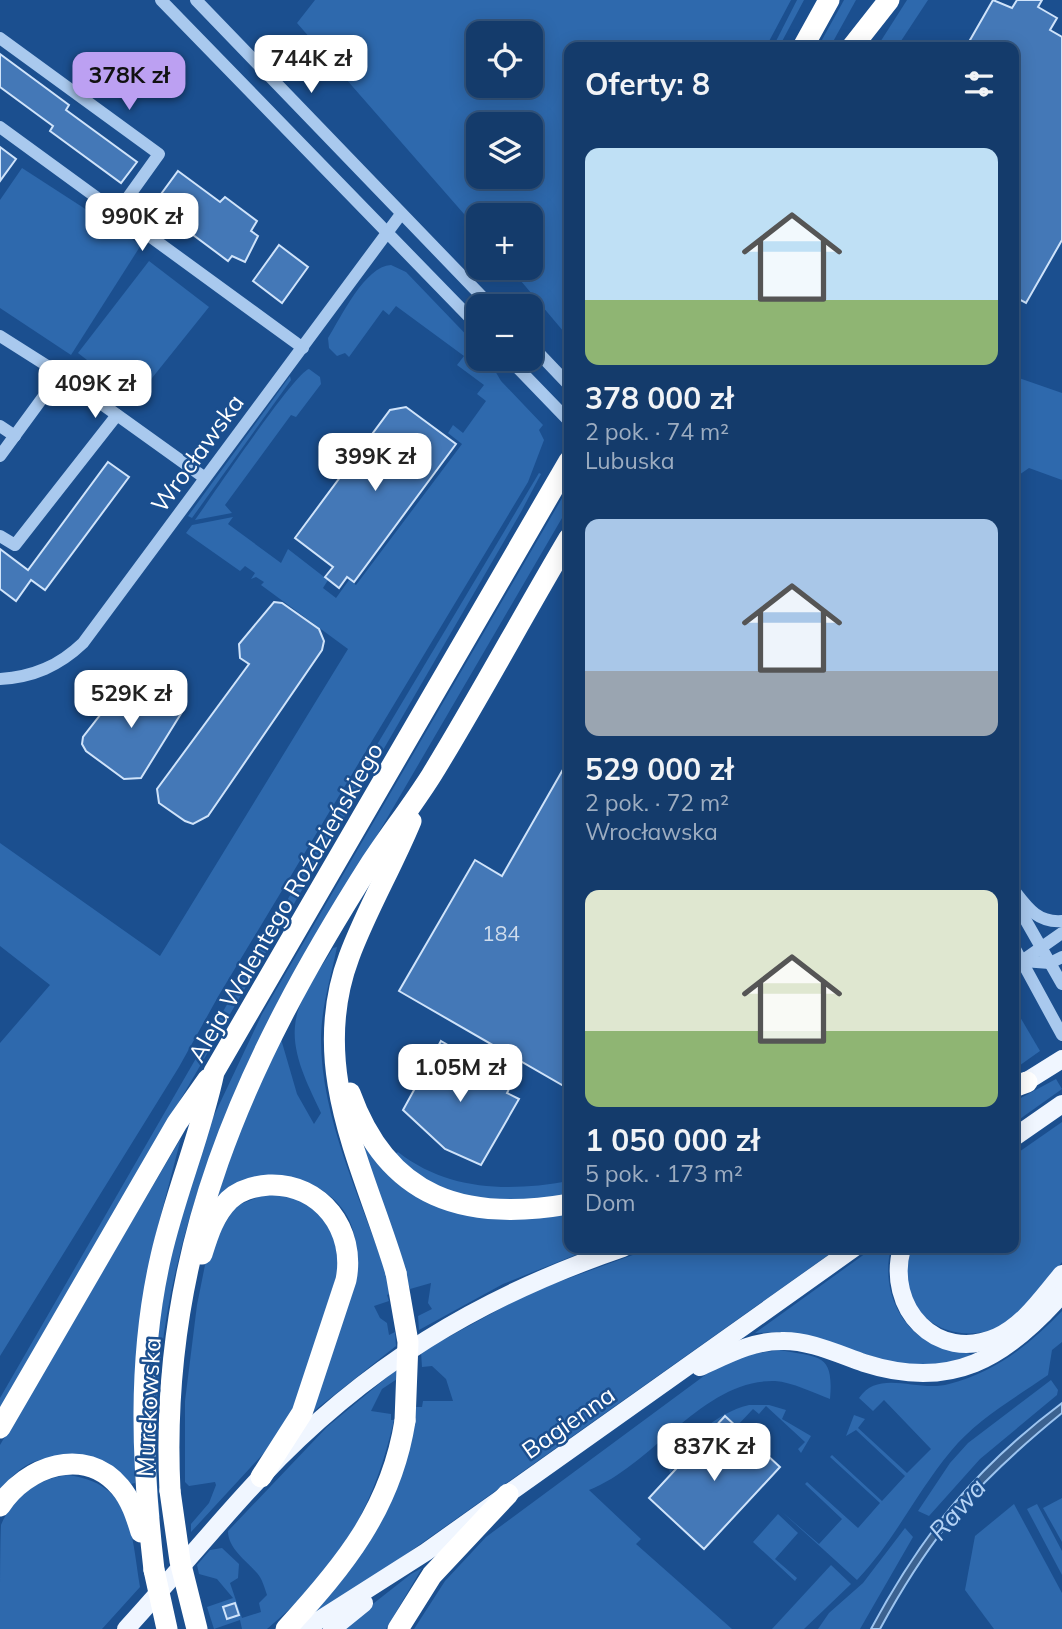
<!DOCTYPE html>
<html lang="pl">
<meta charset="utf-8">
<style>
body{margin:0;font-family:Mulish,sans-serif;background:#1d4271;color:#f1f3f6;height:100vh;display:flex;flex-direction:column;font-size:26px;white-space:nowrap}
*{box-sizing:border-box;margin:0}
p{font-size:23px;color:#9dadc1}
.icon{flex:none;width:38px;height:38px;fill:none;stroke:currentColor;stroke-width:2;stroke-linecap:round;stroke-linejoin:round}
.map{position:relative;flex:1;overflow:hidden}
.sheet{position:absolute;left:564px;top:42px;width:455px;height:1211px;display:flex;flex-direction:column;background:#143b6b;border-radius:14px;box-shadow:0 4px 18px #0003,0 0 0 2px #33557e}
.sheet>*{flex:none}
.fabs{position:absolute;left:466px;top:21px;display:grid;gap:14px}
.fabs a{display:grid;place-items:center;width:77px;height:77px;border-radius:14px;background:#143b6b;box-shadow:0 4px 18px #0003,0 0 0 2px #33557e;font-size:35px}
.price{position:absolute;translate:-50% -60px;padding:0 16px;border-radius:14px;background:#fff;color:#222;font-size:23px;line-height:46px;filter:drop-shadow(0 2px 4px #0008)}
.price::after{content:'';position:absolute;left:50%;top:42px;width:21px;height:16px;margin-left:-10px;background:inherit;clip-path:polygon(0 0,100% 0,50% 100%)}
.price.active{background:#bca0f2;color:#111}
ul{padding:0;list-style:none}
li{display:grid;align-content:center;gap:14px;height:371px;padding:0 21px}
li span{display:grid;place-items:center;height:217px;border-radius:14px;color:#555}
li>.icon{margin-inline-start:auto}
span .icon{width:126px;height:126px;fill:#fffc;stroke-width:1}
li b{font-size:30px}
h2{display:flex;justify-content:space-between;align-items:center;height:84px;padding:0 21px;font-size:30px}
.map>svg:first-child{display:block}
.green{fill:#2e69ad;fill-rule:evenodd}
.water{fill:#3c6290;stroke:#9cc4f0;stroke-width:2}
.building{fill:#4478b7;stroke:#cfe3fa;stroke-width:2}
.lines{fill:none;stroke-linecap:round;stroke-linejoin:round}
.minor{stroke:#a9c9ee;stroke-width:12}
.major{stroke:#f0f6ff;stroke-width:18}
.highway{stroke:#fff;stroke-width:21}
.highway-bridge{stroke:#fff;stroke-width:21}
.labels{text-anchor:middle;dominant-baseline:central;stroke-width:5;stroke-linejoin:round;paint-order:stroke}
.number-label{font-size:21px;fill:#d0dded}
.street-label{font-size:24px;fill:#fff;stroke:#1b4f8f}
.water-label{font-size:26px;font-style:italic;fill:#b5d3f5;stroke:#1b4f8f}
</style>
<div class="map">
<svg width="1062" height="1629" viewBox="0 0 1062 1629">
<rect width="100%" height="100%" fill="#1b4f8f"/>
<!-- green -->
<g class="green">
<path d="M 315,0 L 791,0 L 766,47 L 569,47 L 569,338 L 510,268 L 530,268 L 530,215 L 478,215 L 478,230 L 297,23 ZM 478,33 L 530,33 L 530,86 L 478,86 ZM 478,124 L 530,124 L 530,177 L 478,177 Z"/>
<path d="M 797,0 L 804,0 L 779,47 L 773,47 Z"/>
<path d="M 844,0 L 856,0 L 830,47 L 818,47 Z"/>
<path d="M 907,0 L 928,0 L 897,47 L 877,47 Z"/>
<path d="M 22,168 L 141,245 L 71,355 L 0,308 L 0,200 Z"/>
<path d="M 149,261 L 209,307 L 136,398 L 78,353 Z"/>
<path d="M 391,265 L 406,272 L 478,347 L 478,359 L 488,359 L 501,381 L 543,425 L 539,430 L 544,440 L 528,482 L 219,995 L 179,1067 L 0,1356 L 0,1043 L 50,985 L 0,946 L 0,843 L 160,956 L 348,649 L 261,585 L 264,582 L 256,577 L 251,579 L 255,573 L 245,566 L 240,571 L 186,533 L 192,525 L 233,517 L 228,524 L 281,563 L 288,549 L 328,580 L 323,588 L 336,598 L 349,580 L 356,585 L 462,444 L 448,433 L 453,425 L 463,433 L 486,401 L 477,394 L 484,385 L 457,365 L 464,356 L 396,306 L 389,315 L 383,310 L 349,357 L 345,353 L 337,356 L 329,348 L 328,338 C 341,317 365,266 391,265 Z"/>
<path d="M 309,369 L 320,377 L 321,384 L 296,417 L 291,415 L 225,505 L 232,513 L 195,520 C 210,499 295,372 309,369 Z"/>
<path d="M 290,376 L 291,380 L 192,518 L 188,516 Z"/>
<path d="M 1013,376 L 1062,393 L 1062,480 L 1029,468 L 1013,479 Z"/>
<path d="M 539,473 L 541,474 L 521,512 L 0,1411 L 0,1398 L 375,748 Z"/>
<path d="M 569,486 L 569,506 L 284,995 C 196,1156 140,1332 160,1517 L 157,1518 L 154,1482 L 154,1363 L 168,1262 L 210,1124 L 262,1014 Z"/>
<path d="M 337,947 C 331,977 322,1004 321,1036 C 320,1125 368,1210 392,1293 L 387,1295 L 389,1301 L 374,1306 L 380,1318 L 387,1323 L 389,1335 L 395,1332 L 396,1346 L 314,1411 C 317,1340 411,1230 307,1182 L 218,1195 L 241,1123 L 281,1039 L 297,1094 L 314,1124 L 321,1113 C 309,1087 292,1056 295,1026 C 297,999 320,970 333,948 Z"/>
<path d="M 1013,1005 L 1040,1051 L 1013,1070 Z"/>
<path d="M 1056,1079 L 1062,1089 L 1013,1124 L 1013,1102 Z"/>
<path d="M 1062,1122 L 1062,1262 C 1048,1281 1032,1306 1012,1320 C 973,1347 914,1333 906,1280 C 905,1271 909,1258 910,1248 L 1013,1248 L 1013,1156 Z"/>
<path d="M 181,1138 L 152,1249 L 135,1402 L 135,1483 L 131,1484 C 117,1471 106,1468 87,1464 C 46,1454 29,1455 0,1490 L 0,1445 Z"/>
<path d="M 366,1149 L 406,1186 L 569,1212 L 569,1248 L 593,1248 L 503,1284 L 419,1330 L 418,1316 L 432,1309 L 428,1303 L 431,1283 L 410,1289 L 364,1150 Z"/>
<path d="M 398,1152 C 448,1191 509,1192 569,1181 L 569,1195 C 523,1205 465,1205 424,1179 C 413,1172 404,1163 394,1155 Z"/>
<path d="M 266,1194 L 295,1198 L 318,1211 L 334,1236 L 339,1268 L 295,1407 L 274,1442 L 191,1532 L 191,1524 L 209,1503 L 216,1485 L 215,1482 L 189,1486 L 185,1482 L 185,1401 L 197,1305 L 208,1250 L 236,1206 Z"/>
<path d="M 652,1248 L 838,1248 L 367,1582 L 305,1622 C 364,1562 404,1492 416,1407 L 422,1407 L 423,1401 L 453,1401 L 446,1379 L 432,1366 L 422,1367 L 421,1352 L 531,1292 Z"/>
<path d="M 873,1248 L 891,1248 C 881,1286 898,1329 935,1345 C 947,1350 962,1350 972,1355 L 936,1366 L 900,1364 L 787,1332 L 755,1333 Z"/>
<path d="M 1062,1311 L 1062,1342 L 1052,1350 L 1048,1375 C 1015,1398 976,1420 951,1451 C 916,1493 895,1540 857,1580 L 781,1511 L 819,1544 L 842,1519 L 805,1484 L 807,1482 L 858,1528 L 880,1503 L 830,1457 L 832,1455 L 882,1501 L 905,1476 L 856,1430 L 846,1436 L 854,1415 L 865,1419 L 858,1428 L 907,1473 L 931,1449 L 884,1400 L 873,1411 L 859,1398 C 879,1368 918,1393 949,1384 C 996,1372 1029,1345 1062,1311 Z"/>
<path d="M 780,1350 C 820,1358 834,1353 830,1399 C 814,1393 792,1382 775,1381 C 703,1379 653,1465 589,1490 L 641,1539 L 636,1544 L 732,1629 L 414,1629 L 445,1581 L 486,1537 L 712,1370 L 738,1356 Z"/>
<path d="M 397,1369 L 397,1379 L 382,1389 L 371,1411 L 391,1414 L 391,1420 L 394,1420 C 374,1508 339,1569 267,1629 L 242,1629 L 240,1620 L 214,1629 L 207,1607 L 233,1598 L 217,1579 L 199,1574 L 197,1565 L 210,1550 L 222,1548 L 239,1564 L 238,1578 L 230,1583 L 242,1618 L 261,1612 L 259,1603 L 267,1595 C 265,1589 262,1578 257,1573 C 247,1561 228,1549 228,1531 L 327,1427 Z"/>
<path d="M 1051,1380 L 1058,1390 L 1057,1395 L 980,1459 L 929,1516 L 918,1511 L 950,1463 L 968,1443 Z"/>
<path d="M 749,1405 L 769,1405 L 786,1410 L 782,1419 L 811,1436 L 801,1453 L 798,1449 L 805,1442 L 766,1406 L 759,1414 L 753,1409 L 737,1426 L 724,1415 L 670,1473 L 668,1465 C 693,1439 713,1414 749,1405 Z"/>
<path d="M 67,1475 C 133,1483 131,1533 140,1587 L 102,1629 L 0,1629 C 0,1607 0,1542 1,1525 C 13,1497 37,1479 67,1475 Z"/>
<path d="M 1062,1498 L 1062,1542 L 1043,1508 Z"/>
<path d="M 1014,1504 L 1062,1593 L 1062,1629 L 994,1629 L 965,1590 L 975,1536 Z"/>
<path d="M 1037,1504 L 1062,1551 L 1062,1575 L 1027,1509 Z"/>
<path d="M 778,1514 L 798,1533 L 775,1559 L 797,1578 L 795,1581 L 753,1542 Z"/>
<path d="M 905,1528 L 913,1537 L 860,1629 L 818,1629 L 829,1613 L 863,1583 Z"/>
<path d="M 831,1565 L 851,1584 L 804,1629 L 772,1629 Z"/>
<path d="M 422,1568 L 386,1629 L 341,1629 L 411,1574 Z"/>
</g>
<!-- water -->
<path class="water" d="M 1062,1403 L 1062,1413 C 977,1482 932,1533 880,1629 L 871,1629 C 922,1534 975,1468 1062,1403 Z"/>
<!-- building -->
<g class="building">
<path d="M 993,0 L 1012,8 L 1017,0 L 1042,0 L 1038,7 L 1057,18 L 1050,30 L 1062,37 L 1062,240 L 1026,303 L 1013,296 L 1013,47 L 966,47 Z"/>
<path d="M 0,54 L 69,105 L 66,110 L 137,162 L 121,183 L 50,131 L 53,126 L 0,87 Z"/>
<path d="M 0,147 L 16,159 L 0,181 Z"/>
<path d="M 178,171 L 220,202 L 225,197 L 257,221 L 251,231 L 258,236 L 245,262 L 232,256 L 228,261 L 153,205 Z"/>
<path d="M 279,245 L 308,267 L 282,303 L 253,281 Z"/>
<path d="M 406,407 L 456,444 L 354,582 L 347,577 L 339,588 L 325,577 L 333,567 L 295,538 L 390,410 Z"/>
<path d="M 108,462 L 129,477 L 45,590 L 31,580 L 16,601 L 0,589 L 0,549 L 28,570 Z"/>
<path d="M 274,602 L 282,603 L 319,629 L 324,641 L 322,650 L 208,816 L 193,824 L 185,821 L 159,803 L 157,789 L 249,664 L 240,658 L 239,644 Z"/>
<path d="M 129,678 L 136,678 L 182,712 L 141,778 L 124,779 L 86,751 L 82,744 L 83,737 Z"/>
<path d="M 569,759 L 569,1089 L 399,991 L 475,860 L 502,876 Z"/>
<path d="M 441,1041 L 482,1065 L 480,1070 L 510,1087 L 507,1093 L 519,1099 L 481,1165 L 445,1149 L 403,1110 Z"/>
<path d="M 725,1416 L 780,1467 L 704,1549 L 649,1498 Z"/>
<path d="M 235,1603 L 239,1615 L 227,1619 L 223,1607 Z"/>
</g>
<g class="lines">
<!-- minor -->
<g class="minor">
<path d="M 161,0 L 478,326"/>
<path d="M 196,0 L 491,306"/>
<path d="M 0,38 L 159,154 L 116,214"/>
<path d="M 0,127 L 303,348"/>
<path d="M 0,336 L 60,374"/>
<path d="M 530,344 L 569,385"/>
<path d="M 509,359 L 569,421"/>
<path d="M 0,426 L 15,436"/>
<path d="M 0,456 L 60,374 L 205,478"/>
<path d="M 0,536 L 15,545 L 117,415"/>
<path d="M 0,679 C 33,677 59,666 83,643 L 401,214"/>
<path d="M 1013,889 C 1027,907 1037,923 1062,921"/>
<path d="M 1013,898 L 1062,984"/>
<path d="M 1013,945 L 1062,1035"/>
<path d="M 1022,961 L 1062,933"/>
<path d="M 1023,961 L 1050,963 L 1062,957"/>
</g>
<!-- major -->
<g class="major">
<path d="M 1016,1088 L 1062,1059"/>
<path d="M 1013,1138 L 1062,1104"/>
<path d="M 902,1248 C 885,1307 936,1364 997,1337 C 1025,1324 1043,1296 1062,1274"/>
<path d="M 700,1367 C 727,1355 752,1341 781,1341 C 809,1340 838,1354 864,1363 C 951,1391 1005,1359 1062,1294"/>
<path d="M 126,1629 C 171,1580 214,1527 260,1478 C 364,1367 479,1297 623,1248"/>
<path d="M 305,1629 L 426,1552 L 854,1248"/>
<path d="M 332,1629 L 364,1603"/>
</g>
<!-- highway -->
<g class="highway">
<path d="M 803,47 L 829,0"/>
<path d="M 852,47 L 889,0"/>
<path d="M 1013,1087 L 1027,1082"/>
<path d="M 350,1093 C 388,1199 465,1222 569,1204"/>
<path d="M 202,1254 C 208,1235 214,1215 229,1200 C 240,1190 254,1186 269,1185 C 321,1183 356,1230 346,1280 L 302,1413 L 261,1477"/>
<path d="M 396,1273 C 365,1169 307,1069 349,957 C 366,911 392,867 411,821"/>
<path d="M 0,1428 L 177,1123 L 208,1079"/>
<path d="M 170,1491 C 158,1250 244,1063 371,863 C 390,834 412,806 431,776 C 479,698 522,617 569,538"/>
<path d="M 0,1506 C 26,1466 85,1445 120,1487 C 131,1500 136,1516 141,1532"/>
<path d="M 154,1570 C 142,1465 137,1360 161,1256 C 175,1194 201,1134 214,1072 L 569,461"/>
<path d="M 286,1629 C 344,1566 391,1509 405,1421"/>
<path d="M 398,1629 L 432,1575 L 508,1494"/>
</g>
<!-- highway-bridge -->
<g class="highway-bridge">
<path d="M 396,1273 L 408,1342 L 405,1421"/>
<path d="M 170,1491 L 180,1561 L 197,1629"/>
<path d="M 154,1570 L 167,1629"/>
</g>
</g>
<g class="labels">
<!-- number labels -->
<g class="number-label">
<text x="501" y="933">184</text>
</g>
<!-- street labels -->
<g class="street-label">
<text transform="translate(197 453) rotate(-54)">Wrocławska</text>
<text transform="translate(285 902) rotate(-60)">Aleja Walentego Roździeńskiego</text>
<text transform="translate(148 1407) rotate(-87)">Murckowska</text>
<text transform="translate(568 1422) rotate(-35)">Bagienna</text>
</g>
<!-- water labels -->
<g class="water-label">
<text transform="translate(957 1509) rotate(-49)">Rawa</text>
</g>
</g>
</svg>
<div class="fabs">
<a><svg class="icon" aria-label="locate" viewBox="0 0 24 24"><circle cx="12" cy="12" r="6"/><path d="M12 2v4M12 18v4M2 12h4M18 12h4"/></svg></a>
<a><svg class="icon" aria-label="layers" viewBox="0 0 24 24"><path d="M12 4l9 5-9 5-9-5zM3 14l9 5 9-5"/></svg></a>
<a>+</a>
<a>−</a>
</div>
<b class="price" style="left:311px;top:95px">744K zł</b>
<b class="price active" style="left:129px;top:112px">378K zł</b>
<b class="price" style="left:142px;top:253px">990K zł</b>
<b class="price" style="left:95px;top:420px">409K zł</b>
<b class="price" style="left:375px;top:493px">399K zł</b>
<b class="price" style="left:131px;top:730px">529K zł</b>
<b class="price" style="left:460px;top:1104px">1.05M zł</b>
<b class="price" style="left:714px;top:1483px">837K zł</b>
<section class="sheet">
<h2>Oferty: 8<svg class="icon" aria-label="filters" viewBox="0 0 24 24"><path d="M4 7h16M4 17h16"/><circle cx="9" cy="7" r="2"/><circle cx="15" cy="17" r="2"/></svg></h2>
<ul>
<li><span style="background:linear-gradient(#bfe0f5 70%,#8fb573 0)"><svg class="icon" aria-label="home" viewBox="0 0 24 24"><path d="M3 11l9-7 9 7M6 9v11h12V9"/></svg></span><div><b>378 000 zł</b><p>2 pok. · 74 m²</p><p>Lubuska</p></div></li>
<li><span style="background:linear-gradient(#a9c7e8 70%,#9aa5b1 0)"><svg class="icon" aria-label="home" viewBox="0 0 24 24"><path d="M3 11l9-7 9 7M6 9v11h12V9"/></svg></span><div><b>529 000 zł</b><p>2 pok. · 72 m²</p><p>Wrocławska</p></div></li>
<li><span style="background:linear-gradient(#dfe7d0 65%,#8fb573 0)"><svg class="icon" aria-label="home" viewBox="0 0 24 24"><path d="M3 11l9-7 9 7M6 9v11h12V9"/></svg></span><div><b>1 050 000 zł</b><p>5 pok. · 173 m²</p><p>Dom</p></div></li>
</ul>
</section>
</div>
